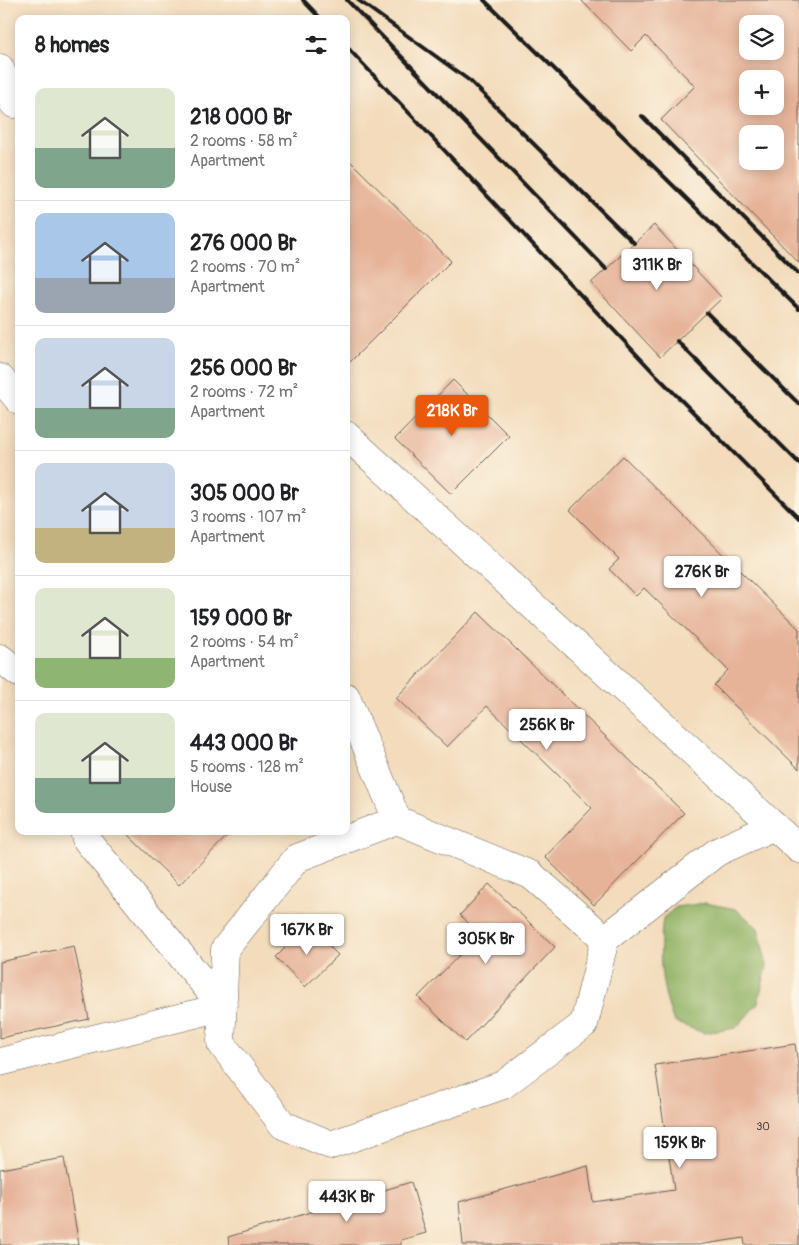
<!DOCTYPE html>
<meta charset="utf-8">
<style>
body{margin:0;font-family:Pangolin,sans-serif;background:#f6f6f6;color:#202124;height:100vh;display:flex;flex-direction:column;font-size:19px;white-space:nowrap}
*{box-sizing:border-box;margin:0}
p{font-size:16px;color:#757577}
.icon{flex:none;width:28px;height:28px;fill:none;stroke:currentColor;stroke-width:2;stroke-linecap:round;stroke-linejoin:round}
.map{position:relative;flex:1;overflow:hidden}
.details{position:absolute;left:15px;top:15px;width:335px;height:820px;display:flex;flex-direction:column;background:#fff;border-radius:10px;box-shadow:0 2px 12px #0003}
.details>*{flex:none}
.controls{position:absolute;left:739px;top:15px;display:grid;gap:10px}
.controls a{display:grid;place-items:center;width:45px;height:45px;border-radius:10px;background:#fff;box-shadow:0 2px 12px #0003;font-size:25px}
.price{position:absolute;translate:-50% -42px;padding:0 11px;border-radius:5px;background:#fff;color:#222;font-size:16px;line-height:32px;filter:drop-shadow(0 1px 2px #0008)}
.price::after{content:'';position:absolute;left:50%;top:30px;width:15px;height:11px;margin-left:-8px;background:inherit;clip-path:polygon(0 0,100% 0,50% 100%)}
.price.selected{background:#ea580c;color:#fff}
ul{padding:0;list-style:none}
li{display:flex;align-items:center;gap:15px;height:125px;padding:0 20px}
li+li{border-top:1px solid #e0e0e0}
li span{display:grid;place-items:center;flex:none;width:140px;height:100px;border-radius:10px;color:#555}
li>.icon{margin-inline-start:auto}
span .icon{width:60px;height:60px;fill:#fffc;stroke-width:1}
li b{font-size:21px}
h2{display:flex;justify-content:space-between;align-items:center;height:60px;padding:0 20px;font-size:21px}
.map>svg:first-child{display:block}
.forest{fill:#93b467;stroke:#586842}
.building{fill:#e6b399;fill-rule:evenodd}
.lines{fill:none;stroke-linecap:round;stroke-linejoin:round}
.minor-casing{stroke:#675f54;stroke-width:29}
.minor{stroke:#fff;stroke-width:28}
.rail{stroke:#1c1c1c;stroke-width:4}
.labels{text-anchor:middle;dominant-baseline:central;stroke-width:4.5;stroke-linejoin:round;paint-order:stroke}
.number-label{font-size:11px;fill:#4e423b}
</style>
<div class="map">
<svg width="799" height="1245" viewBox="0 0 799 1245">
<rect width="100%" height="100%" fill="#fcf5e5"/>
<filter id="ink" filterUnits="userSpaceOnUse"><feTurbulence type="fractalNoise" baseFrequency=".02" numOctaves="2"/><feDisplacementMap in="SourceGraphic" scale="10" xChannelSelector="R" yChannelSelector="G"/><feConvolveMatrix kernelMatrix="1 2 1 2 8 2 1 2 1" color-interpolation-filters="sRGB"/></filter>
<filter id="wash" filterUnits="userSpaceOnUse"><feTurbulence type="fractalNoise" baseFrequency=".0096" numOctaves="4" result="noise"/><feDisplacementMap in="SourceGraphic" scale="20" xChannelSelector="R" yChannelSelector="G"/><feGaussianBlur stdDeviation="1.12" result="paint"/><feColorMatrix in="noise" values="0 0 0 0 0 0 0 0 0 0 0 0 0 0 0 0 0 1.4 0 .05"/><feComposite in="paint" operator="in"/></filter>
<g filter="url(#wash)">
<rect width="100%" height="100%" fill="#f3dbbb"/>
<!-- forest -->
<path class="forest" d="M 705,903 L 736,909 L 758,928 L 767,966 L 758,1003 L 736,1028 L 704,1033 L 674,1022 C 660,986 658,956 663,918 L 676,907 Z"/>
<g id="blocks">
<!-- building -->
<g class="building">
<path d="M 581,0 L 799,0 L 799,263 L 661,120 L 695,86 L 646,36 L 631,51 ZM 748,24 L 775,24 L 775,51 L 748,51 ZM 748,79 L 775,79 L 775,106 L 748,106 ZM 748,134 L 775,134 L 775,161 L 748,161 Z"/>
<path d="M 346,157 L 451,261 L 346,366 Z"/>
<path d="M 654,225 L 722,298 L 660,357 L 591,283 Z"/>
<path d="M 453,380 L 509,436 L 451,494 L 395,439 Z"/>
<path d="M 623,456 L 799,629 L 799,769 L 714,685 L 728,670 L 644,588 L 636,596 L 609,569 L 619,559 L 570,510 Z"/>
<path d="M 478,612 L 684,813 L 594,905 L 545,857 L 592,808 L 487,706 L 447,747 L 396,698 Z"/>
<path d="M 124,831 L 232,831 L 179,885 Z"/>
<path d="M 489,884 L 555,947 L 465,1042 L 418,997 L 480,934 L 460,915 Z"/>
<path d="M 308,925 L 338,955 L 305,987 L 276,957 Z"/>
<path d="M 74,946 L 89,1019 L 0,1038 L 0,962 Z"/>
<path d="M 795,1044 L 799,1072 L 799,1245 L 745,1245 L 744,1238 L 698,1245 L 463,1245 L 459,1202 L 588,1166 L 593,1202 L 674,1190 L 655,1065 Z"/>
<path d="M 64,1158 L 79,1245 L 0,1245 L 0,1169 Z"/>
<path d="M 411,1182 L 426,1233 L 401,1240 L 401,1245 L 229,1245 L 228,1237 Z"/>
</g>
</g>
</g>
<g filter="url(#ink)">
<use href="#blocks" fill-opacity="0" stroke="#675f54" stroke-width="1"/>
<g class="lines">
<defs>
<g id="minor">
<path d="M 0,68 L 14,104"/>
<path d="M 0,378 L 19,400"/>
<path d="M 346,435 L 774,826"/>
<path d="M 0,658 L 19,673"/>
<path d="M 346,697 L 397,820"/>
<path d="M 605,939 L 531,875 L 397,820 L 297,858 L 225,949 L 221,1043 L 283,1125 L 331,1145 L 503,1085 L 584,1024 L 605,939 L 717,852 L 774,826 L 799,849"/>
<path d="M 0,1062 L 223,1007 L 86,839 L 84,831"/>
</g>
</defs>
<!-- minor casing -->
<use href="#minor" class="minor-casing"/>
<!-- minor -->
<use href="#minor" class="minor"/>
<!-- rail -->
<g class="rail">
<path d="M 303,0 L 321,19"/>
<path d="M 347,0 L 606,269"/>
<path d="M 358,0 L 470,81 L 634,243"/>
<path d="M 484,0 L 799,309"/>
<path d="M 346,46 L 656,375 L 799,518"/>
<path d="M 642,116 L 799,274"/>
<path d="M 707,313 L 799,404"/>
<path d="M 677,341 L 799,463"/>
</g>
</g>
</g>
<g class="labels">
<!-- number labels -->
<g class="number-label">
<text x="763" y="1126">30</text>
</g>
</g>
</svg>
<div class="controls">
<a><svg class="icon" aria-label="layers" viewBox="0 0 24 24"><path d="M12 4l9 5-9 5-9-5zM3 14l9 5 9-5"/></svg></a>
<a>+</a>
<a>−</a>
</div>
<b class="price" style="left:657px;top:291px">311K Br</b>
<b class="price selected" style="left:452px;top:437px">218K Br</b>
<b class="price" style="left:702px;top:598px">276K Br</b>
<b class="price" style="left:547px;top:751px">256K Br</b>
<b class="price" style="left:307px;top:956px">167K Br</b>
<b class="price" style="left:486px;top:965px">305K Br</b>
<b class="price" style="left:680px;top:1169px">159K Br</b>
<b class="price" style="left:347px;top:1223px">443K Br</b>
<section class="details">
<h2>8 homes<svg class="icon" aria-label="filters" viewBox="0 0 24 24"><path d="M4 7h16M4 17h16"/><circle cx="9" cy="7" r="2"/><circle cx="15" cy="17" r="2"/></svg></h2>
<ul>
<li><span style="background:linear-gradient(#dfe7d0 60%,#7fa58c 0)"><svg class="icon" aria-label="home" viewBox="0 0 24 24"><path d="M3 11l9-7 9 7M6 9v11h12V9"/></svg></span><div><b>218 000 Br</b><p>2 rooms · 58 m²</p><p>Apartment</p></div></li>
<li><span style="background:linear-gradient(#a9c7e8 65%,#9aa5b1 0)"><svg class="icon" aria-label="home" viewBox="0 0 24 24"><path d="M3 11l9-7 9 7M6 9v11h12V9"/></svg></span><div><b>276 000 Br</b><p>2 rooms · 70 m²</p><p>Apartment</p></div></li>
<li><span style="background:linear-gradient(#c9d6e8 70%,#7fa58c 0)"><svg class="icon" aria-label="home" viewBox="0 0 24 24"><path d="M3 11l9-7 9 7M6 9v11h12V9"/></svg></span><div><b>256 000 Br</b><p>2 rooms · 72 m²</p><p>Apartment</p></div></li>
<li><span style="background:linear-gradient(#c9d6e8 65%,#c2b280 0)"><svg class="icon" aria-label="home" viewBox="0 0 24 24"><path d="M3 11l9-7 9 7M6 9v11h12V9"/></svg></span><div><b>305 000 Br</b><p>3 rooms · 107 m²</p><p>Apartment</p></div></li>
<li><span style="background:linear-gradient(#dfe7d0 70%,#8fb573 0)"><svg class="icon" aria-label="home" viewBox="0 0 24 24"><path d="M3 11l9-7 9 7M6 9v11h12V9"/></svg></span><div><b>159 000 Br</b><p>2 rooms · 54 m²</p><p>Apartment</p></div></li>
<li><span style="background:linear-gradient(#dfe7d0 65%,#7fa58c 0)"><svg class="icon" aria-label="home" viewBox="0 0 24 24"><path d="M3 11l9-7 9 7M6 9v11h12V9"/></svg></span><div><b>443 000 Br</b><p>5 rooms · 128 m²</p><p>House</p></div></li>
</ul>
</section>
</div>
